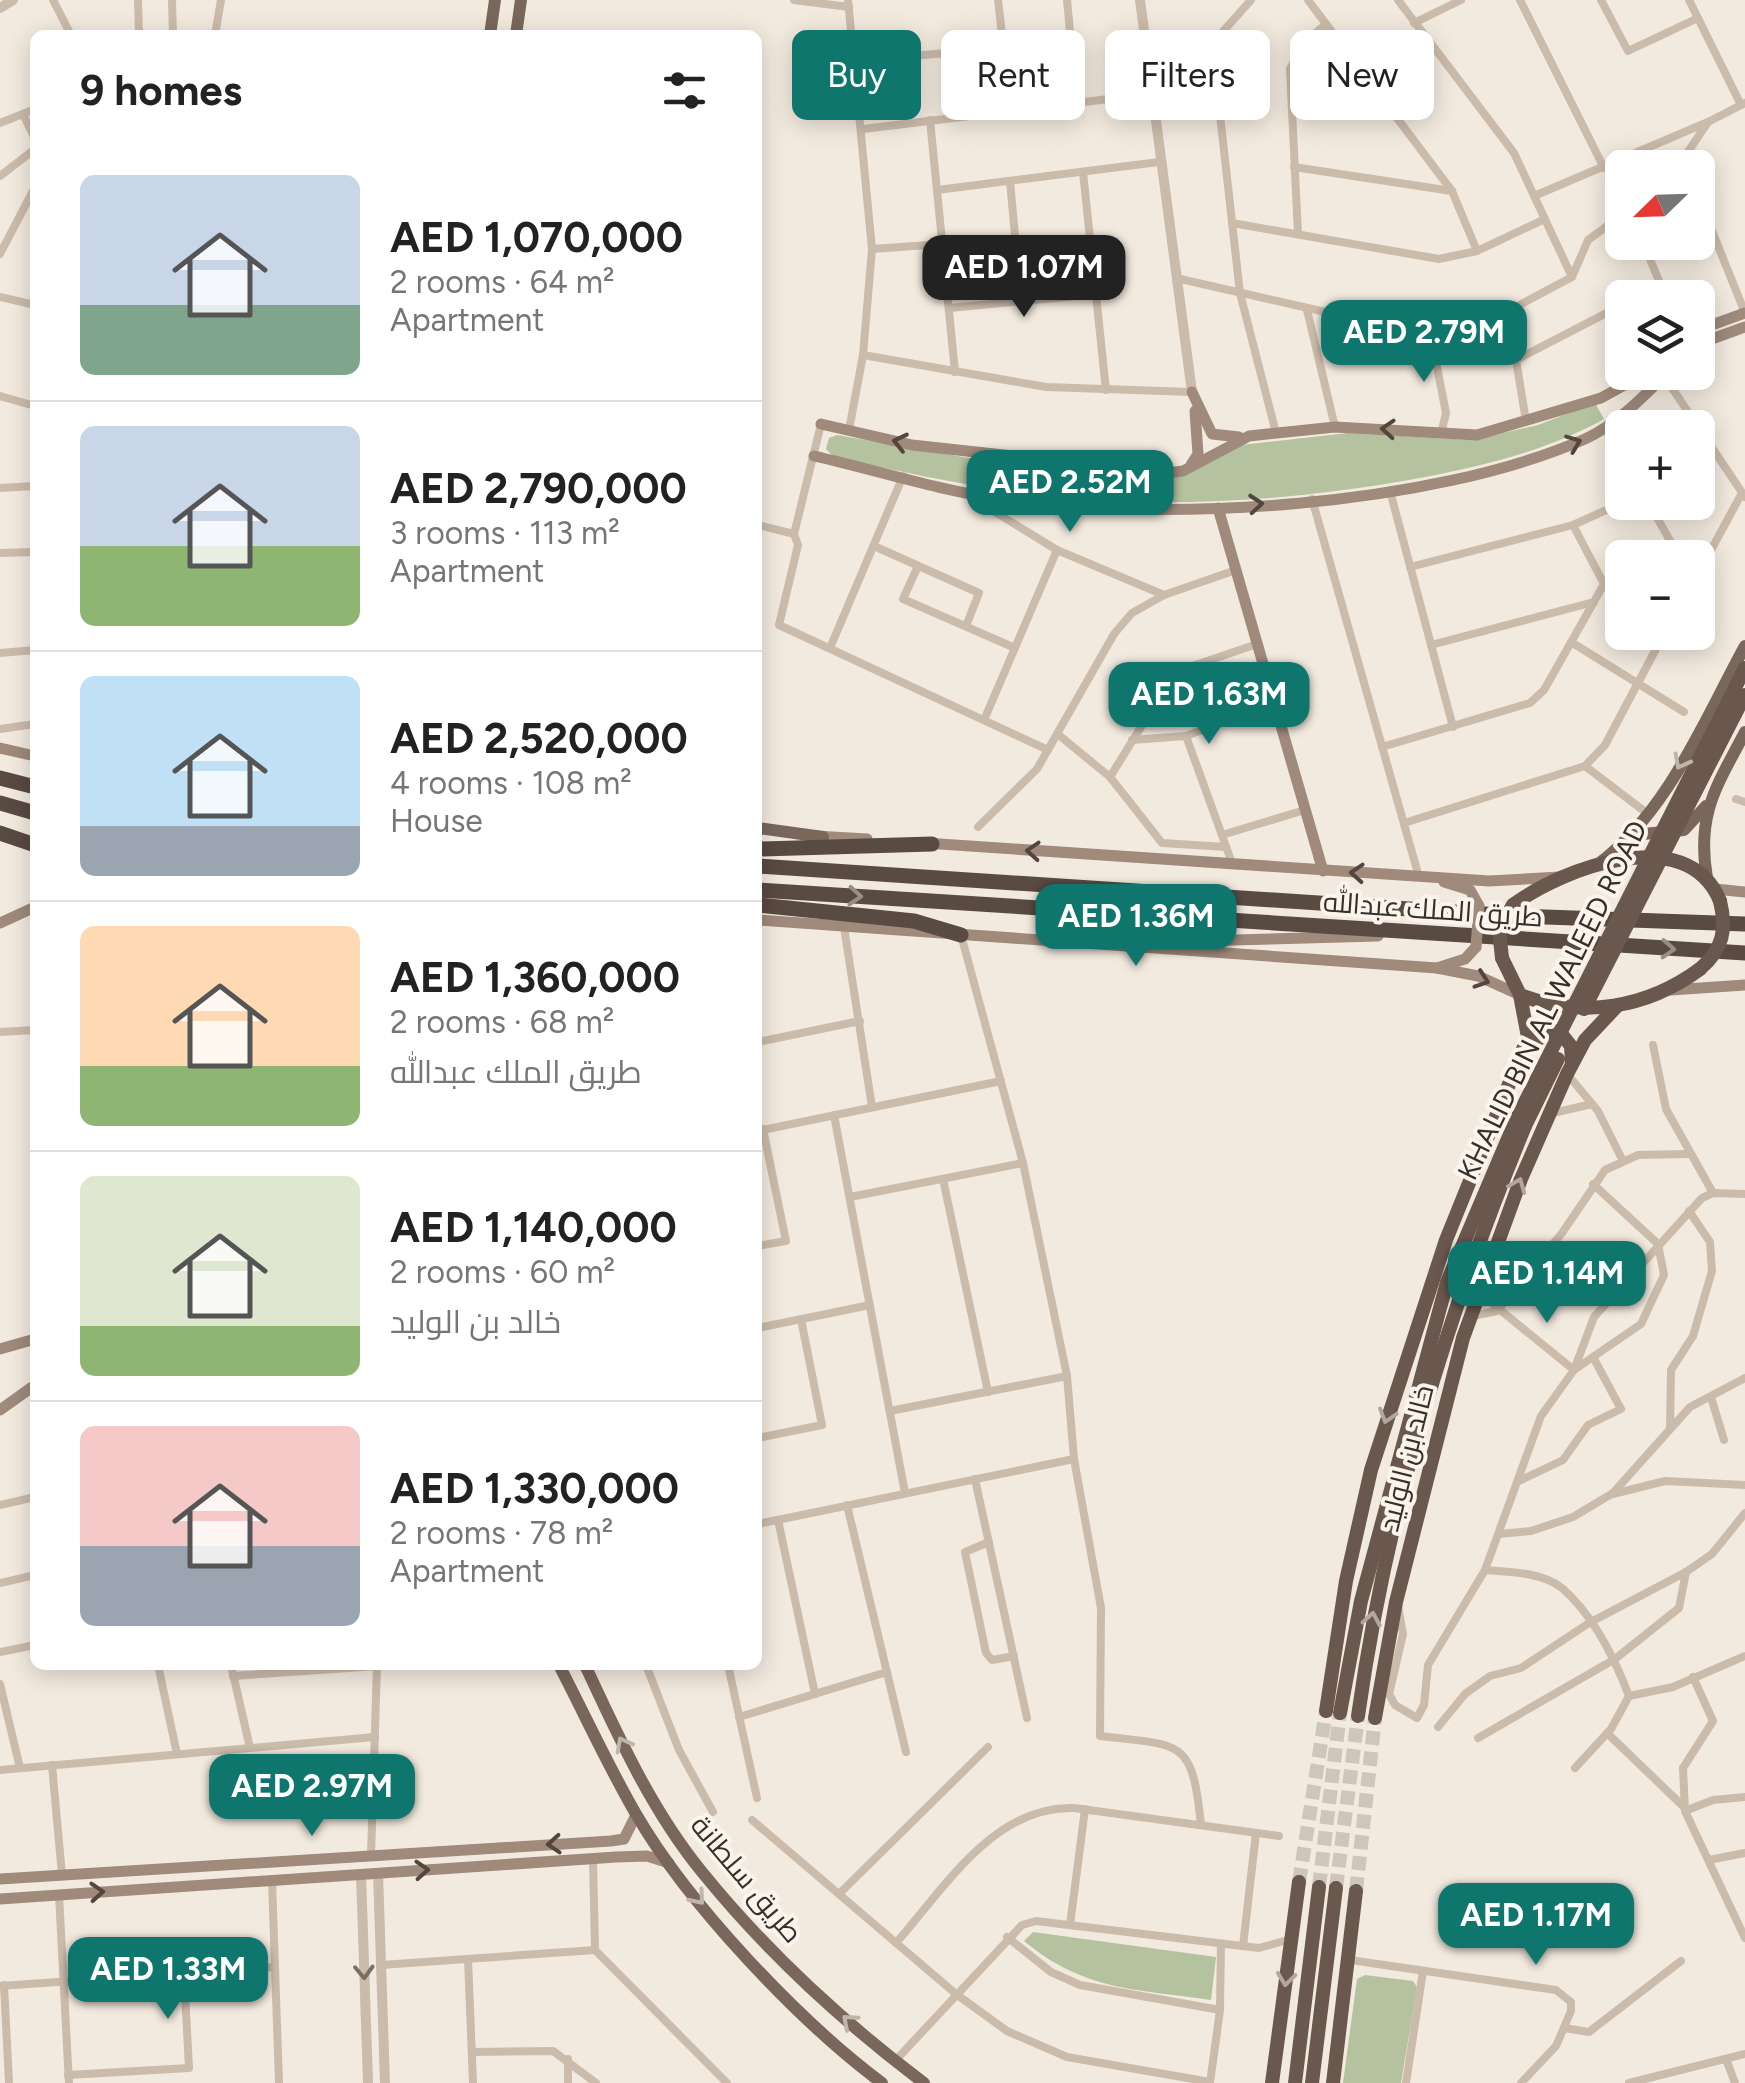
<!DOCTYPE html>
<meta charset="utf-8">
<style>
body{margin:0;font-family:Figtree,Cairo,sans-serif;background:#f2f2f2;color:#222;height:100vh;display:flex;flex-direction:column;font-size:38px;white-space:nowrap}
*{box-sizing:border-box;margin:0}
p{font-size:32px;color:#767676}
.icon{flex:none;width:55px;height:55px;fill:none;stroke:currentColor;stroke-width:2;stroke-linecap:round;stroke-linejoin:round}
.map{position:relative;flex:1;overflow:hidden}
.panel{position:absolute;left:30px;top:30px;width:732px;height:1640px;display:flex;flex-direction:column;background:#fff;border-radius:15px;box-shadow:0 5px 25px #0003}
.panel>*{flex:none}
.banner{position:absolute;left:792px;top:30px;width:802px;height:90px;display:flex;gap:20px}
.needle{width:65px;rotate:247deg}
.fabs{position:absolute;left:1605px;top:150px;display:grid;gap:20px}
.fabs a{display:grid;place-items:center;width:110px;height:110px;border-radius:15px;background:#fff;box-shadow:0 5px 25px #0003;font-size:50px}
.price{position:absolute;translate:-50% -85px;padding:0 22px;border-radius:20px;background:#0f766e;color:#fff;font-size:32px;line-height:65px;filter:drop-shadow(0 2px 5px #0008)}
.price::after{content:'';position:absolute;left:50%;top:60px;width:30px;height:22px;margin-left:-15px;background:inherit;clip-path:polygon(0 0,100% 0,50% 100%)}
.price.on{background:#222;color:#fff}
ul{padding:0;list-style:none}
li{display:flex;align-items:center;gap:30px;height:250px;padding:0 50px}
li+li{border-top:2px solid #e0e0e0}
li span{display:grid;place-items:center;flex:none;width:280px;height:200px;border-radius:15px;color:#555}
li>.icon{margin-inline-start:auto}
span .icon{width:120px;height:120px;fill:#fffc;stroke-width:1}
li b{font-size:42px}
h2{display:flex;justify-content:space-between;align-items:center;height:120px;padding:0 50px;font-size:42px}
.chip{padding:0 35px;border-radius:15px;background:#fff;box-shadow:0 5px 25px #0003;font-size:35px;line-height:90px}
.chip.on{background:#0f766e;color:#fff}
.map>svg:first-child{display:block}
.green{fill:#b5c29f}
.lines{fill:none;stroke-linecap:round;stroke-linejoin:round}
.trunk-tunnel{stroke:#cec5bb;stroke-width:14;stroke-dasharray:14 7;stroke-linecap:butt}
.minor{stroke:#cbbbab;stroke-width:8}
.tertiary{stroke:#cbbbab;stroke-width:10}
.secondary{stroke:#9f8a7c;stroke-width:11}
.primary{stroke:#7a675c;stroke-width:12}
.trunk{stroke:#6a584f;stroke-width:14}
.motorway{stroke:#594a42;stroke-width:15}
.secondary-bridge{stroke:#9f8a7c;stroke-width:11}
.trunk-bridge{stroke:#6a584f;stroke-width:14}
.oneway{stroke:#52463e}
.oneway2{stroke:#c0b5ab}
.oneway3{stroke:#998e86}
.oneway4{stroke:#b2a69e}
.oneway5{stroke:#7b6e64}
.labels{text-anchor:middle;dominant-baseline:central;stroke-width:8;stroke-linejoin:round;paint-order:stroke}
.street-label{font-size:28px;fill:#392f2a;stroke:#faf4ec}
</style>
<div class="map">
<svg width="1745" height="2083" viewBox="0 0 1745 2083">
<rect width="100%" height="100%" fill="#f3eadf"/>
<!-- green -->
<g class="green">
<path d="M 1595,403 L 1604,419 C 1545,452 1476,468 1409,480 C 1290,501 1166,509 1045,496 C 974,488 905,472 835,458 L 826,449 L 829,438 L 837,435 L 1050,472 L 1186,475 L 1241,445 L 1348,433 L 1471,440 L 1538,425 Z"/>
<path d="M 1033,1932 L 1216,1957 L 1211,2000 C 1136,1989 1084,1991 1024,1941 Z"/>
<path d="M 1365,1975 L 1413,1981 L 1417,1987 L 1401,2083 L 1343,2083 L 1357,1979 Z"/>
</g>
<g class="lines">
<!-- trunk-tunnel -->
<g class="trunk-tunnel">
<path d="M 1299,1882 L 1326,1711"/>
<path d="M 1319,1887 L 1340,1713"/>
<path d="M 1336,1888 L 1358,1716"/>
<path d="M 1356,1891 L 1375,1718"/>
</g>
<!-- minor -->
<g class="minor">
<path d="M 53,0 L 71,35"/>
<path d="M 138,0 L 139,35"/>
<path d="M 172,0 L 173,35"/>
<path d="M 794,0 L 849,7"/>
<path d="M 848,0 L 872,249 L 863,355 L 849,430"/>
<path d="M 998,0 L 1011,111"/>
<path d="M 1067,0 L 1077,103"/>
<path d="M 1308,0 L 1452,191 L 1477,251"/>
<path d="M 1398,0 L 1514,153 L 1572,277"/>
<path d="M 1520,0 L 1604,168"/>
<path d="M 1601,0 L 1628,51 L 1698,18"/>
<path d="M 1689,0 L 1741,105"/>
<path d="M 1414,23 L 1461,0"/>
<path d="M 215,35 L 221,0"/>
<path d="M 1212,44 L 1240,293 L 1276,433"/>
<path d="M 855,61 L 1004,48"/>
<path d="M 1152,111 L 1251,0"/>
<path d="M 23,114 L 35,139"/>
<path d="M 930,120 L 955,372"/>
<path d="M 0,123 L 35,109"/>
<path d="M 863,129 L 1150,94"/>
<path d="M 1294,167 L 1452,191"/>
<path d="M 1677,168 L 1708,122 L 1745,103"/>
<path d="M 1083,172 L 1106,390"/>
<path d="M 0,176 L 35,149"/>
<path d="M 1010,181 L 1021,301"/>
<path d="M 937,190 L 1159,162"/>
<path d="M 1534,196 L 1708,122"/>
<path d="M 1698,196 L 1745,313"/>
<path d="M 1232,223 L 1439,259 L 1477,251 L 1545,219"/>
<path d="M 1298,234 L 1290,69 L 1305,42 L 1326,24"/>
<path d="M 1643,242 L 1666,298"/>
<path d="M 872,249 L 942,244"/>
<path d="M 0,254 L 35,187"/>
<path d="M 1176,278 L 1431,336 L 1491,320 L 1572,277 L 1588,240 L 1622,215"/>
<path d="M 0,297 L 35,305"/>
<path d="M 1636,298 L 1660,284"/>
<path d="M 949,308 L 1096,294"/>
<path d="M 1307,310 L 1335,427"/>
<path d="M 1508,311 L 1526,421"/>
<path d="M 1431,336 L 1446,413 L 1441,434"/>
<path d="M 863,355 L 1046,387 L 1192,392"/>
<path d="M 1516,360 L 1622,305"/>
<path d="M 1664,376 L 1745,497"/>
<path d="M 0,396 L 35,406"/>
<path d="M 821,424 L 794,534 L 798,545 L 779,625 L 1048,750"/>
<path d="M 1604,427 L 1622,459"/>
<path d="M 0,488 L 35,486"/>
<path d="M 1390,491 L 1453,727"/>
<path d="M 972,498 L 1057,550 L 1164,595"/>
<path d="M 1312,499 L 1419,877"/>
<path d="M 1648,502 L 1680,558"/>
<path d="M 758,525 L 794,534"/>
<path d="M 874,546 L 979,593 L 966,626"/>
<path d="M 0,553 L 35,552"/>
<path d="M 918,566 L 903,599 L 1015,648"/>
<path d="M 1410,567 L 1573,525 L 1624,502"/>
<path d="M 1698,574 L 1742,493"/>
<path d="M 1571,642 L 1684,712"/>
<path d="M 1431,645 L 1594,602"/>
<path d="M 830,648 L 903,476"/>
<path d="M 0,653 L 35,650"/>
<path d="M 984,720 L 1057,550"/>
<path d="M 0,729 L 35,724"/>
<path d="M 1060,736 L 1110,777 L 1162,843 L 1226,847"/>
<path d="M 1186,736 L 1232,863"/>
<path d="M 1132,740 L 1186,736 L 1274,703"/>
<path d="M 1382,747 L 1530,703 L 1544,690 L 1604,584 L 1573,525"/>
<path d="M 1585,766 L 1648,814"/>
<path d="M 1110,777 L 1175,672 L 1257,644"/>
<path d="M 1736,799 L 1745,802"/>
<path d="M 1404,823 L 1585,766 L 1605,745 L 1665,632"/>
<path d="M 978,827 L 1037,769 L 1114,634 L 1132,613 L 1164,595 L 1236,570"/>
<path d="M 1222,835 L 1305,810"/>
<path d="M 844,927 L 872,1107"/>
<path d="M 961,935 L 1023,1163 L 1067,1376 L 1074,1459 L 1101,1608 L 1100,1736 C 1182,1746 1192,1737 1201,1825"/>
<path d="M 0,1032 L 35,1030"/>
<path d="M 758,1042 L 860,1021"/>
<path d="M 1653,1045 L 1666,1109 L 1713,1193"/>
<path d="M 1568,1075 L 1598,1111 L 1622,1159"/>
<path d="M 1553,1113 L 1592,1104"/>
<path d="M 834,1115 L 905,1493"/>
<path d="M 758,1131 L 1001,1081"/>
<path d="M 943,1179 L 988,1392"/>
<path d="M 850,1197 L 1023,1163"/>
<path d="M 758,1246 L 786,1241 L 763,1129"/>
<path d="M 1478,1292 L 1574,1370 L 1641,1324 L 1664,1275 L 1658,1244 L 1593,1184"/>
<path d="M 1473,1316 L 1497,1311 L 1562,1233 L 1605,1170 L 1638,1155 L 1689,1154"/>
<path d="M 758,1328 L 870,1305"/>
<path d="M 1711,1397 L 1724,1440"/>
<path d="M 890,1411 L 1067,1376"/>
<path d="M 1670,1428 L 1671,1370 L 1693,1336 L 1712,1271 L 1710,1242 L 1689,1211"/>
<path d="M 758,1438 L 822,1425 L 801,1319"/>
<path d="M 975,1479 L 1027,1718"/>
<path d="M 1519,1481 L 1563,1460 L 1588,1425 L 1621,1409 L 1593,1357"/>
<path d="M 1613,1494 L 1665,1481 L 1745,1485"/>
<path d="M 0,1505 L 35,1497"/>
<path d="M 847,1505 L 906,1752"/>
<path d="M 778,1520 L 815,1694"/>
<path d="M 758,1524 L 1074,1459"/>
<path d="M 1499,1534 L 1531,1531 L 1573,1517 L 1613,1493 L 1690,1407 L 1745,1378"/>
<path d="M 989,1542 L 965,1552 L 986,1653 L 992,1660 L 1014,1656"/>
<path d="M 1485,1570 C 1509,1572 1542,1572 1562,1588 C 1593,1615 1615,1659 1629,1696"/>
<path d="M 0,1583 L 35,1575"/>
<path d="M 1398,1606 L 1403,1634 L 1389,1694 L 1395,1705 L 1417,1718 L 1424,1705 L 1428,1665 L 1485,1570 L 1541,1416 L 1574,1370 L 1594,1317 L 1702,1198 L 1713,1193 L 1745,1194"/>
<path d="M 0,1652 L 35,1645"/>
<path d="M 158,1665 L 177,1754"/>
<path d="M 231,1665 L 250,1748"/>
<path d="M 646,1665 L 679,1750 L 713,1812"/>
<path d="M 728,1665 L 757,1798"/>
<path d="M 233,1676 L 377,1666"/>
<path d="M 1693,1677 L 1713,1721 L 1683,1768 L 1685,1811 L 1745,1938"/>
<path d="M 0,1684 L 20,1768"/>
<path d="M 739,1717 L 887,1672"/>
<path d="M 1438,1727 L 1465,1694 L 1490,1676 L 1521,1668 L 1589,1623 L 1686,1572 L 1712,1554 L 1745,1513"/>
<path d="M 1607,1733 L 1685,1808"/>
<path d="M 1478,1738 L 1615,1659 L 1679,1608 L 1686,1572"/>
<path d="M 52,1765 L 62,1875"/>
<path d="M 1575,1768 L 1611,1729 L 1629,1696 L 1673,1687 L 1745,1656"/>
<path d="M 0,1770 L 375,1737"/>
<path d="M 1685,1811 L 1713,1800 L 1745,1797"/>
<path d="M 752,1820 L 956,1994 L 1007,2031 L 1067,2057 L 1210,2082"/>
<path d="M 371,1856 L 377,1665"/>
<path d="M 593,1859 L 595,1950 L 727,2083"/>
<path d="M 1709,1860 L 1745,1853"/>
<path d="M 272,1880 L 279,2083"/>
<path d="M 839,1894 L 988,1747"/>
<path d="M 59,1895 L 69,2083"/>
<path d="M 1070,1925 L 1085,1809"/>
<path d="M 1007,1937 L 1051,1972 L 1080,1985 L 1220,2010"/>
<path d="M 896,1943 C 943,1890 994,1805 1074,1808 L 1279,1836"/>
<path d="M 1243,1946 L 1256,1833"/>
<path d="M 468,1959 L 473,2083"/>
<path d="M 1350,1960 L 1556,1990 L 1571,2002 L 1571,2011 L 1556,2046 L 1521,2083"/>
<path d="M 381,1965 L 595,1950"/>
<path d="M 4,1985 L 9,2083"/>
<path d="M 0,1986 L 275,1967"/>
<path d="M 1564,2028 L 1589,2032 L 1681,1961"/>
<path d="M 472,2052 L 553,2051 L 596,2083"/>
<path d="M 568,2059 L 568,2083"/>
<path d="M 1726,2059 L 1735,2083"/>
<path d="M 895,2061 L 1022,1925 L 1036,1921 L 1259,1948 L 1291,1939"/>
<path d="M 68,2075 L 189,2068 L 184,1973"/>
<path d="M 1210,2083 L 1220,2010 L 1221,1944"/>
<path d="M 1406,2083 L 1423,1971"/>
<path d="M 1629,2083 L 1745,2054"/>
</g>
<!-- tertiary -->
<g class="tertiary">
<path d="M 1140,0 L 1192,392"/>
<path d="M 0,8 L 13,0"/>
<path d="M 378,1873 L 385,2083"/>
<path d="M 361,1874 L 368,2083"/>
</g>
<!-- secondary -->
<g class="secondary">
<path d="M 1698,330 L 1745,313"/>
<path d="M 1698,344 L 1745,327"/>
<path d="M 1192,392 L 1212,434 L 1239,437"/>
<path d="M 821,424 L 912,445 L 1167,473 L 1183,471 L 1249,436 L 1335,427 L 1477,435 L 1601,398 L 1648,372"/>
<path d="M 814,456 C 876,470 937,490 1000,499 C 1166,523 1430,507 1585,439 C 1616,425 1644,396 1668,372"/>
<path d="M 1191,465 L 1198,454 L 1195,411"/>
<path d="M 1218,508 L 1323,871"/>
<path d="M 0,748 L 35,756"/>
<path d="M 815,836 L 867,839"/>
<path d="M 925,843 L 1489,881 L 1559,877"/>
<path d="M 1444,882 L 1470,890 L 1479,906"/>
<path d="M 1715,889 L 1745,892"/>
<path d="M 758,920 L 1437,968 L 1478,976 L 1520,995"/>
<path d="M 0,923 L 35,907"/>
<path d="M 1157,942 L 1378,936"/>
<path d="M 1437,968 L 1465,959 L 1476,947"/>
<path d="M 1671,990 L 1745,985"/>
<path d="M 0,1349 L 35,1339"/>
<path d="M 0,1410 L 35,1385"/>
<path d="M 0,1879 L 611,1841 L 624,1839 L 636,1815"/>
<path d="M 0,1899 L 616,1857 L 647,1856 L 669,1863"/>
</g>
<!-- primary -->
<g class="primary">
<path d="M 490,35 L 495,0"/>
<path d="M 516,35 L 521,0"/>
<path d="M 758,828 L 823,837"/>
<path d="M 1633,835 L 1684,830 L 1706,806"/>
<path d="M 1597,865 C 1668,812 1704,721 1745,646"/>
<path d="M 1707,878 C 1696,813 1717,786 1745,732"/>
<path d="M 559,1665 C 585,1715 608,1766 636,1814 C 688,1904 799,2021 882,2083"/>
<path d="M 585,1665 C 618,1736 652,1811 702,1872 C 766,1951 843,2022 924,2083"/>
</g>
<!-- trunk -->
<g class="trunk">
<path d="M 1513,905 C 1563,868 1687,821 1720,901"/>
<path d="M 1520,995 C 1583,1019 1647,1008 1700,969"/>
<path d="M 1526,1052 L 1544,1033 L 1559,1031 L 1571,1046 L 1572,1063"/>
<path d="M 1326,1711 L 1346,1581 L 1371,1470 L 1446,1240 L 1528,1037 L 1520,995 L 1502,958"/>
<path d="M 1340,1713 L 1361,1601 L 1447,1282 L 1516,1120"/>
<path d="M 1358,1716 C 1387,1510 1446,1317 1525,1126"/>
<path d="M 1375,1718 L 1396,1602 L 1463,1338 L 1521,1179 L 1567,1074 L 1585,1040 L 1617,1006"/>
<path d="M 1272,2083 L 1299,1882"/>
<path d="M 1295,2083 L 1319,1887"/>
<path d="M 1312,2083 L 1336,1888"/>
<path d="M 1333,2083 L 1356,1891"/>
</g>
<!-- motorway -->
<g class="motorway">
<path d="M 0,778 L 35,787"/>
<path d="M 0,803 L 35,813"/>
<path d="M 0,833 L 35,845"/>
<path d="M 758,849 L 932,844"/>
<path d="M 758,866 L 1515,916 L 1745,924"/>
<path d="M 758,890 L 1745,953"/>
<path d="M 758,905 L 914,921 L 961,935"/>
</g>
<!-- secondary-bridge -->
<path class="secondary-bridge" d="M 1476,947 L 1479,906"/>
<!-- trunk-bridge -->
<g class="trunk-bridge">
<path d="M 1502,958 L 1499,930 L 1513,905"/>
<path d="M 1700,969 C 1723,949 1727,930 1720,901"/>
<path d="M 1584,1009 L 1745,695"/>
<path d="M 1516,1120 L 1745,668"/>
<path d="M 1525,1126 L 1558,1059"/>
</g>
</g>
<!-- one-way arrows -->
<defs><path id="oneway-chevron" d="M-2-3.5L2.5 0L-2 3.5" fill="none" stroke-width="1.6" stroke-linecap="round" stroke-linejoin="round" transform="scale(2.5)"/></defs>
<g class="oneway">
<use href="#oneway-chevron" transform="translate(1388 429) rotate(-176)"/>
<use href="#oneway-chevron" transform="translate(900 442) rotate(-167)"/>
<use href="#oneway-chevron" transform="translate(1574 443) rotate(-21)"/>
<use href="#oneway-chevron" transform="translate(1256 504) rotate(-5)"/>
<use href="#oneway-chevron" transform="translate(1033 851) rotate(-176)"/>
<use href="#oneway-chevron" transform="translate(1357 873) rotate(-176)"/>
<use href="#oneway-chevron" transform="translate(1482 980) rotate(19)"/>
<use href="#oneway-chevron" transform="translate(554 1844) rotate(176)"/>
<use href="#oneway-chevron" transform="translate(422 1870) rotate(-4)"/>
<use href="#oneway-chevron" transform="translate(97 1892) rotate(-4)"/>
</g>
<g class="oneway2">
<use href="#oneway-chevron" transform="translate(1681 762) rotate(118)"/>
<use href="#oneway-chevron" transform="translate(623 1744) rotate(-118)"/>
<use href="#oneway-chevron" transform="translate(698 1898) rotate(50)"/>
<use href="#oneway-chevron" transform="translate(849 2021) rotate(-139)"/>
</g>
<g class="oneway3">
<use href="#oneway-chevron" transform="translate(855 896) rotate(4)"/>
<use href="#oneway-chevron" transform="translate(1668 949) rotate(3)"/>
</g>
<g class="oneway4">
<use href="#oneway-chevron" transform="translate(1518 1185) rotate(-68)"/>
<use href="#oneway-chevron" transform="translate(1387 1416) rotate(107)"/>
<use href="#oneway-chevron" transform="translate(1372 1619) rotate(-80)"/>
<use href="#oneway-chevron" transform="translate(1286 1979) rotate(97)"/>
</g>
<use class="oneway5" href="#oneway-chevron" transform="translate(364 1972) rotate(88)"/>
<g class="labels">
<!-- street labels -->
<g class="street-label">
<text transform="translate(1433 909) rotate(4)">طريق الملك عبدالله</text>
<text transform="translate(1552 1000) rotate(-64)">KHALID BIN AL WALEED ROAD</text>
<text transform="translate(1406 1458) rotate(-76)">خالد بن الوليد</text>
<text transform="translate(747 1879) rotate(50)">طريق سلطانة</text>
</g>
</g>
</svg>
<div class="fabs">
<a><svg class="needle" viewBox="-14 -14 28 28"><path d="M0-13l5 13h-10z" fill="#e53935"/><path d="M0 13l5-13h-10z" fill="#767676"/></svg></a>
<a><svg class="icon" aria-label="layers" viewBox="0 0 24 24"><path d="M12 4l9 5-9 5-9-5zM3 14l9 5 9-5"/></svg></a>
<a>+</a>
<a>−</a>
</div>
<b class="price on" style="left:1024px;top:320px">AED 1.07M</b>
<b class="price" style="left:1424px;top:385px">AED 2.79M</b>
<b class="price" style="left:1070px;top:535px">AED 2.52M</b>
<b class="price" style="left:1209px;top:747px">AED 1.63M</b>
<b class="price" style="left:1136px;top:969px">AED 1.36M</b>
<b class="price" style="left:1547px;top:1326px">AED 1.14M</b>
<b class="price" style="left:312px;top:1839px">AED 2.97M</b>
<b class="price" style="left:1536px;top:1968px">AED 1.17M</b>
<b class="price" style="left:168px;top:2022px">AED 1.33M</b>
<div class="banner">
<a class="chip on">Buy</a>
<a class="chip">Rent</a>
<a class="chip">Filters</a>
<a class="chip">New</a>
</div>
<section class="panel">
<h2>9 homes<svg class="icon" aria-label="filters" viewBox="0 0 24 24"><path d="M4 7h16M4 17h16"/><circle cx="9" cy="7" r="2"/><circle cx="15" cy="17" r="2"/></svg></h2>
<ul>
<li><span style="background:linear-gradient(#c9d6e8 65%,#7fa58c 0)"><svg class="icon" aria-label="home" viewBox="0 0 24 24"><path d="M3 11l9-7 9 7M6 9v11h12V9"/></svg></span><div><b>AED 1,070,000</b><p>2 rooms · 64 m²</p><p>Apartment</p></div></li>
<li><span style="background:linear-gradient(#c9d6e8 60%,#8fb573 0)"><svg class="icon" aria-label="home" viewBox="0 0 24 24"><path d="M3 11l9-7 9 7M6 9v11h12V9"/></svg></span><div><b>AED 2,790,000</b><p>3 rooms · 113 m²</p><p>Apartment</p></div></li>
<li><span style="background:linear-gradient(#bfe0f5 75%,#9aa5b1 0)"><svg class="icon" aria-label="home" viewBox="0 0 24 24"><path d="M3 11l9-7 9 7M6 9v11h12V9"/></svg></span><div><b>AED 2,520,000</b><p>4 rooms · 108 m²</p><p>House</p></div></li>
<li><span style="background:linear-gradient(#ffd9b3 70%,#8fb573 0)"><svg class="icon" aria-label="home" viewBox="0 0 24 24"><path d="M3 11l9-7 9 7M6 9v11h12V9"/></svg></span><div><b>AED 1,360,000</b><p>2 rooms · 68 m²</p><p>طريق الملك عبدالله</p></div></li>
<li><span style="background:linear-gradient(#dfe7d0 75%,#8fb573 0)"><svg class="icon" aria-label="home" viewBox="0 0 24 24"><path d="M3 11l9-7 9 7M6 9v11h12V9"/></svg></span><div><b>AED 1,140,000</b><p>2 rooms · 60 m²</p><p>خالد بن الوليد</p></div></li>
<li><span style="background:linear-gradient(#f6c9c9 60%,#9aa5b1 0)"><svg class="icon" aria-label="home" viewBox="0 0 24 24"><path d="M3 11l9-7 9 7M6 9v11h12V9"/></svg></span><div><b>AED 1,330,000</b><p>2 rooms · 78 m²</p><p>Apartment</p></div></li>
</ul>
</section>
</div>
